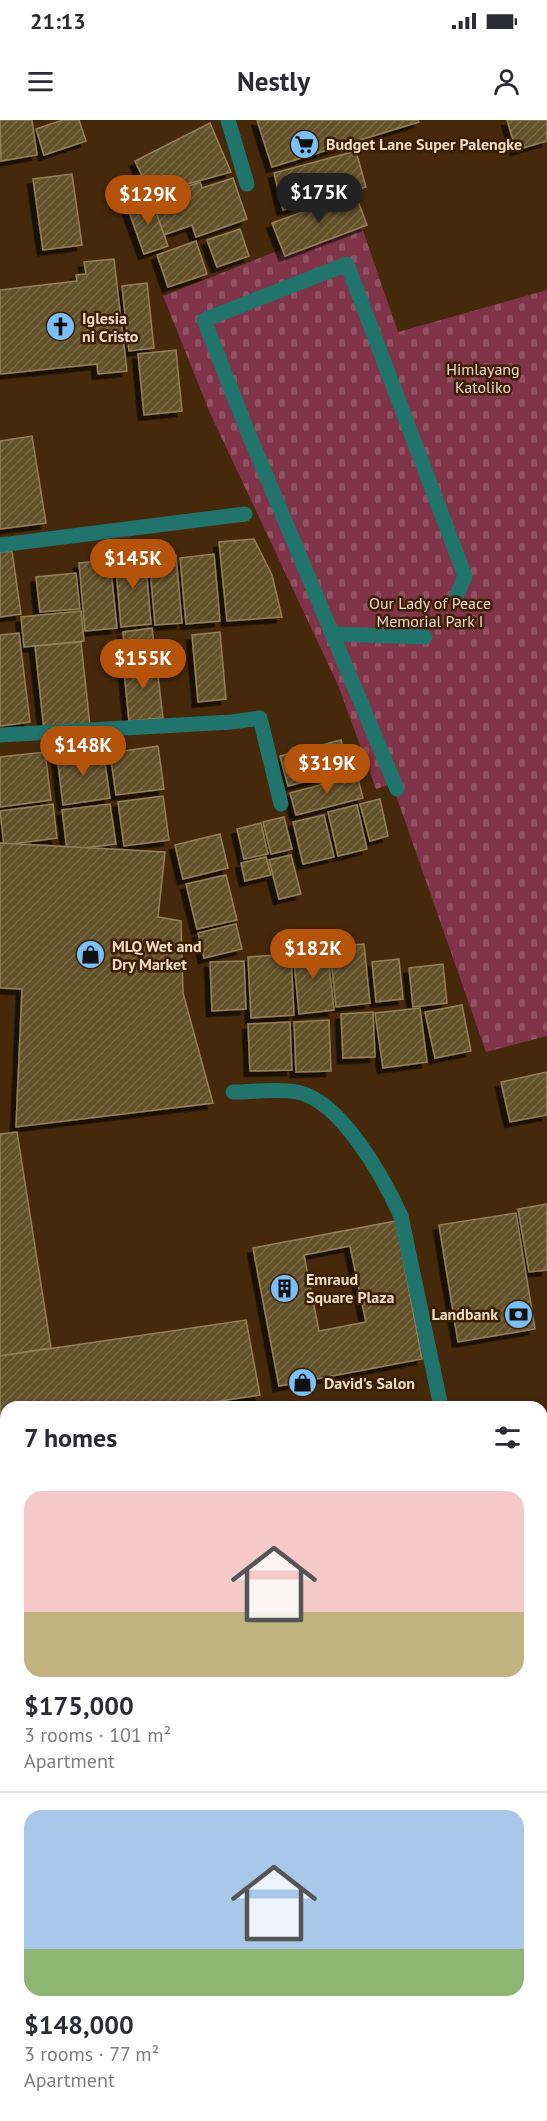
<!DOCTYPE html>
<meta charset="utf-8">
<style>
body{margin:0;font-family:"PT Sans",sans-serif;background:#f7f7f7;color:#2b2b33;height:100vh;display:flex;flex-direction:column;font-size:22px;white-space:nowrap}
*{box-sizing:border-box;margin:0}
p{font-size:20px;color:#7c7c81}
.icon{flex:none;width:33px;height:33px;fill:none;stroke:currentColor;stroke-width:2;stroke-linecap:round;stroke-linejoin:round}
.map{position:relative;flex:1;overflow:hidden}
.details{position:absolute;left:0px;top:1281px;width:548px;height:720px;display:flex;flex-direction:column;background:#fff;border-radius:18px 18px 0 0;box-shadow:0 3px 9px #0003}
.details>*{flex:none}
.price{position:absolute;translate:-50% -51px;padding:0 14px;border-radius:21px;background:#b45309;color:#fff;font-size:20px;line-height:39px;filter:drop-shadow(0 2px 3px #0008)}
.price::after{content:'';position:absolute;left:50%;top:36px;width:18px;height:14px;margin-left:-9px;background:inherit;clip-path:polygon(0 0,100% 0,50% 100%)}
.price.active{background:#222;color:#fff}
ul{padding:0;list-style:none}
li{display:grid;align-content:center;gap:12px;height:318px;padding:0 24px}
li+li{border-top:2px solid #e1e1e2}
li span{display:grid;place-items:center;height:186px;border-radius:18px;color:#555}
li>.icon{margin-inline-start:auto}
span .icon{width:108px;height:108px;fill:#fffc;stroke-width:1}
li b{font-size:26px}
h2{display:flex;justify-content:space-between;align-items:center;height:72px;padding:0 24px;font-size:26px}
.status{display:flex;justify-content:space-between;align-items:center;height:42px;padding:0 30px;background:#fff;direction:ltr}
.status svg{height:16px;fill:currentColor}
header{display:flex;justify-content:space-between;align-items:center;height:78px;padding:0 24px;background:#fff;font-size:27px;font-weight:600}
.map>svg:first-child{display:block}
.cemetery{fill:url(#cemetery-stones)}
.building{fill:url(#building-hatch);stroke:#958159;stroke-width:1.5;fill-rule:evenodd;filter:url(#shadow)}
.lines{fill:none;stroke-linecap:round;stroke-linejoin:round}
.minor{stroke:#21746b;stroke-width:15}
.major{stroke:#0cb0a2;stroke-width:15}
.labels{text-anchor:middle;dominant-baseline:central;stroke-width:5;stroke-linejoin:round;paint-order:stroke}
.poi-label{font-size:16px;font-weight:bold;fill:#eedccb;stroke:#3b1f00;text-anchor:start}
.park-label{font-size:16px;fill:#f1d8dd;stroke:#3b1f00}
</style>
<div class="status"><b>21:13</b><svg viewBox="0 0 49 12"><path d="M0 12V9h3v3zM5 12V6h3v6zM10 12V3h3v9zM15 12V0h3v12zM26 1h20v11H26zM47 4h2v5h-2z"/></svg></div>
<header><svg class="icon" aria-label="menu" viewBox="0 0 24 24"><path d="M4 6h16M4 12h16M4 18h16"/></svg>Nestly<svg class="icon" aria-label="person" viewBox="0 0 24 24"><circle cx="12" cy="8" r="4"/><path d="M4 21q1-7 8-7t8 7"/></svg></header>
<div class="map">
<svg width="547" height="2001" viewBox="0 0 547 2001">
<defs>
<pattern id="cemetery-stones" width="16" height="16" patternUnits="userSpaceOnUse" patternTransform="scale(1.5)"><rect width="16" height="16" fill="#7f3449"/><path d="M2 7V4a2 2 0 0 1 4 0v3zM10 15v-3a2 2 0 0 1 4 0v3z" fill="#915162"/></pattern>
<pattern id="building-hatch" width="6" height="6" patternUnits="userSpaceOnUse" patternTransform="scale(1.5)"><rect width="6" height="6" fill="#63512a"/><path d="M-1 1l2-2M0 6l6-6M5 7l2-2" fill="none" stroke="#7a6948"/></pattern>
<filter id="shadow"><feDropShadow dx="-5.5" dy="5.5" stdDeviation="0" flood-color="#0009"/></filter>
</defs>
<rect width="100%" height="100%" fill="#46290a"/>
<!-- cemetery -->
<path class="cemetery" d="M 359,99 L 398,212 L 547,170 L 547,916 L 486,932 L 392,664 L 376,669 L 338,565 L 210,293 L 163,176 Z"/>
<!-- building -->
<g class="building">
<path d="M 0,0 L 32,0 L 37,35 L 1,41 Z"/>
<path d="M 63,0 L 79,0 L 86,21 L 44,35 L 36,9 Z"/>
<path d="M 257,0 L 418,0 L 419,2 L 272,47 Z"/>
<path d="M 507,0 L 547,0 L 547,21 L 516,30 Z"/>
<path d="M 210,3 L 231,52 L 151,74 L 135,41 Z"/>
<path d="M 356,31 L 366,67 L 283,90 L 274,53 Z"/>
<path d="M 72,54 L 82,125 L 43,130 L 33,59 Z"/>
<path d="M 233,58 L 247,99 L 196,117 L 192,105 L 164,115 L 151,80 L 200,62 L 202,68 Z"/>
<path d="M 355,73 L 367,105 L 285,136 L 272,103 Z"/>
<path d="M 151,78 L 168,126 L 144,134 L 127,86 Z"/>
<path d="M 240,109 L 249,136 L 217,147 L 207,120 Z"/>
<path d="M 196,121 L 207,154 L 168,167 L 157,135 Z"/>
<path d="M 114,139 L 127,251 L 98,254 L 97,244 L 0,254 L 0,170 L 77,161 L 76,155 L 86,154 L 84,142 Z"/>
<path d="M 147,163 L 154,228 L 129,231 L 122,166 Z"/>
<path d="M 176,230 L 182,291 L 144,295 L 138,234 Z"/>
<path d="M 32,316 L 46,403 L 0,409 L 0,321 Z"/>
<path d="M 254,419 L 272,455 L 282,497 L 227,501 L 219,422 Z"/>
<path d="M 12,431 L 21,494 L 0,497 L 0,432 Z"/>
<path d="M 145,434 L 151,504 L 121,507 L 115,437 Z"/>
<path d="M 214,434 L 220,501 L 186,504 L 180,438 Z"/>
<path d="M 176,435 L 182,503 L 155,505 L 149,437 Z"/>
<path d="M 110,440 L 117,508 L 85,511 L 79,443 Z"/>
<path d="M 76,453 L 80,489 L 40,492 L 36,457 Z"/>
<path d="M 81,491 L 84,521 L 24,527 L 21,497 Z"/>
<path d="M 152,508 L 155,532 L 125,536 L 123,512 Z"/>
<path d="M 220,512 L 226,579 L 198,582 L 192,515 Z"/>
<path d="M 19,513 L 30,602 L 0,606 L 0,515 Z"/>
<path d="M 81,522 L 90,606 L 44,610 L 35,526 Z"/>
<path d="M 156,538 L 163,598 L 129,601 L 123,541 Z"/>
<path d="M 341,620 L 349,650 L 288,666 L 280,636 Z"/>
<path d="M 158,626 L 164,669 L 116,675 L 110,633 Z"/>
<path d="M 103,629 L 110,678 L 63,685 L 57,635 Z"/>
<path d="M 45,632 L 51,680 L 0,687 L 0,637 Z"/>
<path d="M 357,655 L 363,678 L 296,695 L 290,673 Z"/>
<path d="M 163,676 L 169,720 L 124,726 L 118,682 Z"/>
<path d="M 380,679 L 388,716 L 370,721 L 360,684 Z"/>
<path d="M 53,684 L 57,718 L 4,725 L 0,691 Z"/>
<path d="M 110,684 L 116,724 L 67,730 L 62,690 Z"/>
<path d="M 357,685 L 367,729 L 338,736 L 328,692 Z"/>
<path d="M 324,695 L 334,737 L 303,744 L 293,702 Z"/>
<path d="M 284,697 L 292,729 L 271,734 L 263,702 Z"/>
<path d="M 261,703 L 268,734 L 244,739 L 237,709 Z"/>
<path d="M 220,714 L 228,748 L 183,759 L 175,725 Z"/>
<path d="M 0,723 L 165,732 L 158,797 L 181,801 L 183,873 L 213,983 L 16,1007 L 22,869 L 0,868 Z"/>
<path d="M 291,735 L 301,774 L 279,779 L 269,740 Z"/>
<path d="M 266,737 L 271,755 L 245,761 L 241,743 Z"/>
<path d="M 226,755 L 237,800 L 197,809 L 186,764 Z"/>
<path d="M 236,804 L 242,829 L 204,838 L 198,813 Z"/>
<path d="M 364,824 L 370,883 L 336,887 L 330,827 Z"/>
<path d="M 327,827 L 334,890 L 299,894 L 293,830 Z"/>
<path d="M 291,834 L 294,895 L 251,898 L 248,837 Z"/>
<path d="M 399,839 L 403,879 L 376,882 L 372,842 Z"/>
<path d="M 244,841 L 246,889 L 212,891 L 210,842 Z"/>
<path d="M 443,844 L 447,883 L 413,887 L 409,848 Z"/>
<path d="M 462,885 L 471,931 L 435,938 L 425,892 Z"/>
<path d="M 420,888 L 427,942 L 383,948 L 375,893 Z"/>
<path d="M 373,892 L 375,937 L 343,938 L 341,894 Z"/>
<path d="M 329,900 L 331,951 L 296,952 L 294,902 Z"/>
<path d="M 290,902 L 292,950 L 250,951 L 248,904 Z"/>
<path d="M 547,952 L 547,995 L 510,1002 L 501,962 Z"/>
<path d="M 17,1012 L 51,1228 L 0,1236 L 0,1014 Z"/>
<path d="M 547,1084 L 547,1150 L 529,1152 L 518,1089 Z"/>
<path d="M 516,1093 L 535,1209 L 458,1222 L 439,1105 Z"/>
<path d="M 396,1101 L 422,1239 L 279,1266 L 253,1128 ZM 350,1126 L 366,1202 L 319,1211 L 304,1135 Z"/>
<path d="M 246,1200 L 260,1275 L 179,1287 L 6,1287 L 6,1313 L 0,1314 L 0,1236 Z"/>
<path d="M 6,1426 L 6,1498 L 0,1499 L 0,1427 Z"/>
<path d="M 547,1440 L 547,1482 L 542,1441 Z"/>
<path d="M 542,1475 L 547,1517 L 547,1563 L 542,1563 Z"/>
<path d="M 0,1640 L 6,1681 L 6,1820 L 0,1821 Z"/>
<path d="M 547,1708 L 547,1757 L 546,1758 L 542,1709 Z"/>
<path d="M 547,1767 L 547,1853 L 542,1809 L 542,1768 Z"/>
<path d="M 542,1876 L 547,1876 L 547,1929 L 542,1930 Z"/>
<path d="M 0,1899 L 6,1916 L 6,1958 L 0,1960 Z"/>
<path d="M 6,1963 L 6,1986 L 0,1988 L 0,1965 Z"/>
<path d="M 19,1995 L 31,1995 L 33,2001 L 1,2001 Z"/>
<path d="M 333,1995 L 478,1995 L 444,2001 L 334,2001 Z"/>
</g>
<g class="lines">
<!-- minor -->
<g class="minor">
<path d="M 228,0 L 247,64"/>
<path d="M 0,425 L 245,394"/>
<path d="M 334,514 L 425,517"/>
<path d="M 0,615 L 232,602 L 260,598 L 281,684"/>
<path d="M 397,669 L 247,310 L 204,200 L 347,144 L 465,456 L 457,475"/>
<path d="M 233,972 C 253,972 277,968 297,972 C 341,980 384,1059 401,1096 L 441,1287"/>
<path d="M 0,1563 L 6,1603"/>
<path d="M 65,1995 L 66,2001"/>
<path d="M 304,1995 L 305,2001"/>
</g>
<!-- major -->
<g class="major">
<path d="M 542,1309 L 547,1308"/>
<path d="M 0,1367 L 6,1367"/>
</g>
</g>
<!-- icons -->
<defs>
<symbol id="supermarket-disc" viewBox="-11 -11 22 22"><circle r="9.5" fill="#79bff8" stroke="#3b1f00"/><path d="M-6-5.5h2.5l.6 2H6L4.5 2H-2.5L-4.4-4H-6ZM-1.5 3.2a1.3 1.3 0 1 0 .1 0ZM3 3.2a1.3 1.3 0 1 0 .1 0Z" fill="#111"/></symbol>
<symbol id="church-disc" viewBox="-11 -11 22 22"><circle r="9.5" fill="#79bff8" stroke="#3b1f00"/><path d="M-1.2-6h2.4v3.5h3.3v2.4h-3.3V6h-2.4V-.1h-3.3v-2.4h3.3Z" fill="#111"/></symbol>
<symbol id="shop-disc" viewBox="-11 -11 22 22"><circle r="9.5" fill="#79bff8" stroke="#3b1f00"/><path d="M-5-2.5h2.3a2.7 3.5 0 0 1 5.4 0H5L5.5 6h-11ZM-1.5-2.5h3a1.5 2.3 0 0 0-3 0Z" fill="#111"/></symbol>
<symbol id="building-disc" viewBox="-11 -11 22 22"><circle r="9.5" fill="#79bff8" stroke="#3b1f00"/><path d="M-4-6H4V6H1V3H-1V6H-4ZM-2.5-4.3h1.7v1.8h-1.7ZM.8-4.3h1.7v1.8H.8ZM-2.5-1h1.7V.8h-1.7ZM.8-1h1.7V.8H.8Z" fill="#111"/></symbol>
<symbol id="bank-disc" viewBox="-11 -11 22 22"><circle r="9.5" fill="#79bff8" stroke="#3b1f00"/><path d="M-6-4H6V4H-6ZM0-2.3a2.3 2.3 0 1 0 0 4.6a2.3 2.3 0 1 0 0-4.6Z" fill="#111"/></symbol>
</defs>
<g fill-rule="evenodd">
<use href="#supermarket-disc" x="288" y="8" width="33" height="33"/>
<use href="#church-disc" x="44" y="190" width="33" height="33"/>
<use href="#shop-disc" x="74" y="818" width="33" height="33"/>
<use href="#building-disc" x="268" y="1152" width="33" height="33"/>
<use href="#bank-disc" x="502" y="1178" width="33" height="33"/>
<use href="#shop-disc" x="286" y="1246" width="33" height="33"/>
</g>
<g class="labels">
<!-- poi labels -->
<g class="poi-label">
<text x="326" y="24">Budget Lane Super Palengke</text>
<text x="82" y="198">Iglesia<tspan x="82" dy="18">ni Cristo</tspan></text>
<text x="112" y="826">MLQ Wet and<tspan x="112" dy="18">Dry Market</tspan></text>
<text x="306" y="1159">Emraud<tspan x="306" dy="18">Square Plaza</tspan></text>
<text x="498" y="1194" text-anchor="end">Landbank</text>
<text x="324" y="1263">David's Salon</text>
</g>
<!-- park labels -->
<g class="park-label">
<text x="483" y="249">Himlayang<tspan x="483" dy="18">Katoliko</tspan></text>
<text x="430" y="483">Our Lady of Peace<tspan x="430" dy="18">Memorial Park I</tspan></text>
</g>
</g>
</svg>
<b class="price active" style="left:319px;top:104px">$175K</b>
<b class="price" style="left:148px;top:106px">$129K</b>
<b class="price" style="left:133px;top:470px">$145K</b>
<b class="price" style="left:143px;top:570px">$155K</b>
<b class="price" style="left:83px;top:657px">$148K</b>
<b class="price" style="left:327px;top:675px">$319K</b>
<b class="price" style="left:313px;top:860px">$182K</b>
<section class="details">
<h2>7 homes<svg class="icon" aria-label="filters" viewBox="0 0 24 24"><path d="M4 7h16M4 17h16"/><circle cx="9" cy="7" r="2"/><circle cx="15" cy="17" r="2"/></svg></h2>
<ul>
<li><span style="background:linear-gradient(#f6c9c9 65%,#c2b280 0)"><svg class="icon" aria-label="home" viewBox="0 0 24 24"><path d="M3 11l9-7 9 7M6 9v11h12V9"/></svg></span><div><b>$175,000</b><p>3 rooms · 101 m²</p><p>Apartment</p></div></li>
<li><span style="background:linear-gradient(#a9c7e8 75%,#8fb573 0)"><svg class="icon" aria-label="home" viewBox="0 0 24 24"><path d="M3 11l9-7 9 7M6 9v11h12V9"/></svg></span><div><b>$148,000</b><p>3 rooms · 77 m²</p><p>Apartment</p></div></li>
</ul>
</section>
</div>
